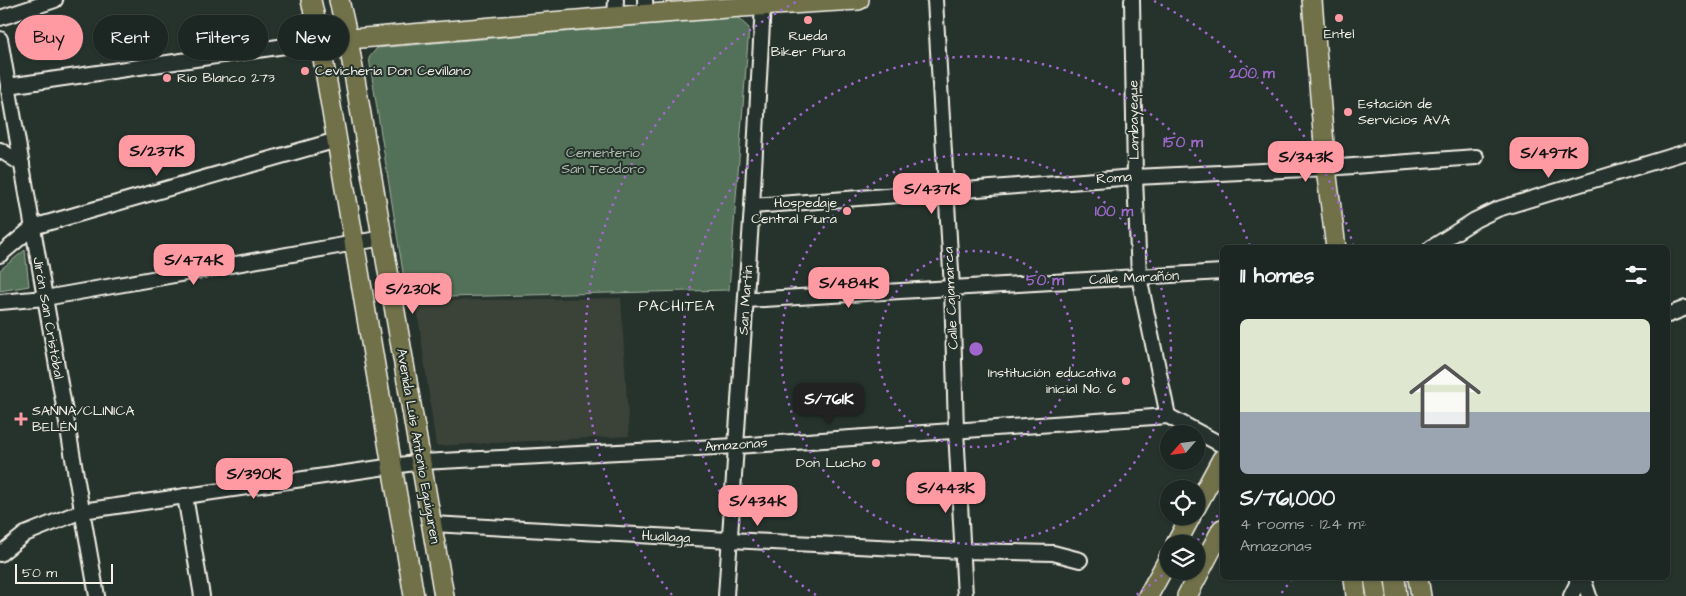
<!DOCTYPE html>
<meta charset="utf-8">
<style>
body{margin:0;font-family:"Architects Daughter",sans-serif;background:#29322f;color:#f1f3f6;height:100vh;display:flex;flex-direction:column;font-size:19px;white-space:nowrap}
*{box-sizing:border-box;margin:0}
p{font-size:16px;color:#a0a5a5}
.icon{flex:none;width:28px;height:28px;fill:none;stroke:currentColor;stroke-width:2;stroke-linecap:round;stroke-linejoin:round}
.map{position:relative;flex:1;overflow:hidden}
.drawer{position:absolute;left:1220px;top:245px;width:450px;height:335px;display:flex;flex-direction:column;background:#1c2622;border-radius:8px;box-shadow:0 1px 4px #0004,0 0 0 1px #3a4340}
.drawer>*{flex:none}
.top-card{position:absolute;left:15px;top:15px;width:475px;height:45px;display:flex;gap:10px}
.needle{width:32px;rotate:242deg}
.tools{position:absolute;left:1160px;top:425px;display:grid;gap:10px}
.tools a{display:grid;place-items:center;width:45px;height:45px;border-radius:50%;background:#1c2622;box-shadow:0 1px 4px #0004,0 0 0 1px #3a4340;font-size:25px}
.scale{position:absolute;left:15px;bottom:12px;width:98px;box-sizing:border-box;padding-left:5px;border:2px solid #f4f1e8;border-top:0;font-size:14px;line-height:18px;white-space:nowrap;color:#f4f1e8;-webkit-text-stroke:4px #26332d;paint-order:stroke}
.price{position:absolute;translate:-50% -42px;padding:0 11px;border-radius:10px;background:#ff9aa2;color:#111;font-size:16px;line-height:32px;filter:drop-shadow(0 1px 2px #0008)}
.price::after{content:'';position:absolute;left:50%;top:30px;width:15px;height:11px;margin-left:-8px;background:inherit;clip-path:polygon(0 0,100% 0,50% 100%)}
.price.active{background:#222;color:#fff}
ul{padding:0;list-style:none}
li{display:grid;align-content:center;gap:10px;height:265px;padding:0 20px}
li+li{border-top:1px solid #3a4340}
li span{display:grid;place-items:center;height:155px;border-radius:8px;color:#555}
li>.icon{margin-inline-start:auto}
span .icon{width:90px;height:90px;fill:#fffc;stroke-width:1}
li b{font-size:21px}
h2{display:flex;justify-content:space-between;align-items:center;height:60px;padding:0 20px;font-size:21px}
.chip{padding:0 18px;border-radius:22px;background:#1c2622;box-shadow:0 1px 4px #0004,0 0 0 1px #3a4340;font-size:18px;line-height:45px}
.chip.active{background:#ff9aa2;color:#111}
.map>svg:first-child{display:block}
.built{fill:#3b4239}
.green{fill:#527058;stroke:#a3b0a0}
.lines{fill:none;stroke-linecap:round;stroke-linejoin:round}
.minor-casing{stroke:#f4f1e8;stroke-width:18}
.major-casing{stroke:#f4f1e8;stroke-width:22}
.minor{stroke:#26332d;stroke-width:14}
.major{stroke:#70704a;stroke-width:19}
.ring{fill:none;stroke:#9f67cb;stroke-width:2.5;stroke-dasharray:2.5 5}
.poi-dot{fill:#ff9aa2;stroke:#26332d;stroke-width:2}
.labels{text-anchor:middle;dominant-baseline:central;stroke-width:4;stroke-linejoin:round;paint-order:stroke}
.poi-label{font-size:14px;fill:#f4f1e8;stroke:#26332d;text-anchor:start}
.street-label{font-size:14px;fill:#f4f1e8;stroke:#26332d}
.park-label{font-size:14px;fill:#b3bdae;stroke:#26332d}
.neighbourhood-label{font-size:15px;letter-spacing:1px;fill:#f4f1e8;stroke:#26332d}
.centre{fill:#9f67cb;stroke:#26332d;stroke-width:2.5}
.ring-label{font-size:15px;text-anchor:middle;font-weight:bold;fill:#9f67cb;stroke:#26332d;stroke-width:4;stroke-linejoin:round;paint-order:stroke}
</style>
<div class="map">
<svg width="1686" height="596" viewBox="0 0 1686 596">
<rect width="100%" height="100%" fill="#26332d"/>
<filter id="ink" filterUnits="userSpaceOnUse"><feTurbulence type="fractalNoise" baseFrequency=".02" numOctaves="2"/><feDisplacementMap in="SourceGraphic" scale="10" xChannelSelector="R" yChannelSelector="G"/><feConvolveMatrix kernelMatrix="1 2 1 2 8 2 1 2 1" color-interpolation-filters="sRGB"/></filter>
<g filter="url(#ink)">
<!-- built -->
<path class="built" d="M 621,298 L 629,436 L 436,446 L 416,301 Z"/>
<!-- green -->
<g class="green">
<path d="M 737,17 L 749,28 L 729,290 L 407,298 L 369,58 L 377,48 Z"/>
<path d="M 25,250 L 29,286 L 0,291 L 0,270 Z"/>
</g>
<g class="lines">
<defs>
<g id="minor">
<path d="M 645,0 L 646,14"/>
<path d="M 935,0 L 952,288 L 956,430 L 965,596"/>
<path d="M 1132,0 L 1135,177 L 1139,277 L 1168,416"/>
<path d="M 615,16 L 616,0"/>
<path d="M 0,18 L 55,0"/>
<path d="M 0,39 L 97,596"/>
<path d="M 8,86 L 320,41"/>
<path d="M 0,150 L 22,164"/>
<path d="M 752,206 L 1135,177 L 1326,168 L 1476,157"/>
<path d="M 1431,248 L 1475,220 L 1498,209 L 1686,152"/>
<path d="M 0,255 L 33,227 L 337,140"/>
<path d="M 746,300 L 1222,272"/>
<path d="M 0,302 L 45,298 L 383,238"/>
<path d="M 1668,315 L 1686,308"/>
<path d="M 185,496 L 202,596"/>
<path d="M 432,524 L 730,540 L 962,551 L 1053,553 L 1080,560"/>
<path d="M 0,554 L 25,534 L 82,511 L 421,462 L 736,446 L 1168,416 L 1222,445"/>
<path d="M 1583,578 L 1589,596"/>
<path d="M 726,596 L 752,206 L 763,5"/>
<path d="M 1571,596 L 1577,584 L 1577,578"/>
</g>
<g id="major">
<path d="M 311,0 L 320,41 L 414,596"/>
<path d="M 339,0 L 348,39 L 444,596"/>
<path d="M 1312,0 L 1326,168 L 1336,248"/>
<path d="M 337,40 C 511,26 685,9 859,0"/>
<path d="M 1196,507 L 1222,459"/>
<path d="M 1176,544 L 1191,516"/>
<path d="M 1354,578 L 1356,596"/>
<path d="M 1374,578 L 1377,596"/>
<path d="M 1395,578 L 1397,596"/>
<path d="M 1418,578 L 1421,596"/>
<path d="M 1148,596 L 1169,558"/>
<path d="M 1187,596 L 1222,529"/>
</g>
</defs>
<!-- minor casing -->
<use href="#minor" class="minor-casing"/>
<!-- major casing -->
<use href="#major" class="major-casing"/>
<!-- minor -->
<use href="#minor" class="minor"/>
<!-- major -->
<use href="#major" class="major"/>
</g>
</g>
<!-- distance rings -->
<g class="ring">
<circle cx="976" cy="349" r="98"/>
<circle cx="976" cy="349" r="195"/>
<path d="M1222 509A293 293 0 0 1 1195 543M1168 570A293 293 0 0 1 1136 595M816 595A293 293 0 1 1 1250 246"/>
<path d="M1292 579A391 391 0 0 1 1280 595M672 595A391 391 0 0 1 798 1M1154 1A391 391 0 0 1 1353 245"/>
</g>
<!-- markers -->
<g class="poi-dot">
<circle cx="1339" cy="18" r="5"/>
<circle cx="808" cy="20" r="5"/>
<circle cx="305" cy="71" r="5"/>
<circle cx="167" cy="78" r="5"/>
<circle cx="1348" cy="112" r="5"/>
<circle cx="847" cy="211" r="5"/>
<circle cx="1126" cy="381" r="5"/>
<path d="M18.5 411.5h5v5h5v5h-5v5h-5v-5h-5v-5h5z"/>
<circle cx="876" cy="463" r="5"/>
</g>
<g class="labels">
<!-- poi labels -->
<g class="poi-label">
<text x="1339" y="34" text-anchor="middle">Entel</text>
<text x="808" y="36" text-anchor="middle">Rueda<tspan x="808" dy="16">Biker Piura</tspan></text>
<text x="315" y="71">Cevichería Don Cevillano</text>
<text x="177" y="78">Rio Blanco 273</text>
<text x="1358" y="104">Estación de<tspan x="1358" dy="16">Servicios AVA</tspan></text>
<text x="837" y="203" text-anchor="end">Hospedaje<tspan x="837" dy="16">Central Piura</tspan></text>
<text x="1116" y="373" text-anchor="end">Institución educativa<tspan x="1116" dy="16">inicial No. 6</tspan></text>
<text x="32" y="411">SANNA/CLINICA<tspan x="32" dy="16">BELÉN</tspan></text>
<text x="866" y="463" text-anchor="end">Don Lucho</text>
</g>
<!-- street labels -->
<g class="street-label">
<text transform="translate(1134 120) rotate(-91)">Lambayeque</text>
<text transform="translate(1114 178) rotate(-4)">Roma</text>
<text transform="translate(1134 278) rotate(-3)">Calle Marañón</text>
<text transform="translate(951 298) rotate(-93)">Calle Cajamarca</text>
<text transform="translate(746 300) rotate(-86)">San Martín</text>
<text transform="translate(48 318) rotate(80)">Jirón San Cristóbal</text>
<text transform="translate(736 445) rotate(-4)">Amazonas</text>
<text transform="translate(418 446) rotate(80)">Avenida Luis Antonio Eguiguren</text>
<text transform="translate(666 537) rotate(3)">Huallaga</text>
</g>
<!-- park labels -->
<g class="park-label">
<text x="603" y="153">Cementerio<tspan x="603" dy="16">San Teodoro</tspan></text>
</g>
<!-- neighbourhood labels -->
<g class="neighbourhood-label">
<text x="677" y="306">PACHITEA</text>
</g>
</g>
<circle cx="976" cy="349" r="8" class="centre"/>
<g class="ring-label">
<text x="1252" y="78">200 m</text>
<text x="1183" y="147">150 m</text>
<text x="1114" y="216">100 m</text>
<text x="1045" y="285">50 m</text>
</g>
</svg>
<div class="tools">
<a><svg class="needle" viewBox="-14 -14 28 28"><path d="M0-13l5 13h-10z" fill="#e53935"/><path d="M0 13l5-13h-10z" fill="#a0a5a5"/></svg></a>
<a><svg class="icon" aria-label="locate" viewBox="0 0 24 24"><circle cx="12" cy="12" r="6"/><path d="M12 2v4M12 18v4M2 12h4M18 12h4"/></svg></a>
<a><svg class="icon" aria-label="layers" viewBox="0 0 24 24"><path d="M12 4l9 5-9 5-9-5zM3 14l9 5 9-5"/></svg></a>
</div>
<div class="scale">50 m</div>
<b class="price" style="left:157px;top:177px">S/237K</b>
<b class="price" style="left:1549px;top:179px">S/497K</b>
<b class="price" style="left:1306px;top:183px">S/343K</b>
<b class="price" style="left:932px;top:215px">S/437K</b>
<b class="price" style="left:194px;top:286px">S/474K</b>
<b class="price" style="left:849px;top:309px">S/484K</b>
<b class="price" style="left:413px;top:315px">S/230K</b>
<b class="price active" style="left:829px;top:425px">S/761K</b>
<b class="price" style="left:254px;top:500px">S/390K</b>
<b class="price" style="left:946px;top:514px">S/443K</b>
<b class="price" style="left:758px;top:527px">S/434K</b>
<div class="top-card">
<a class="chip active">Buy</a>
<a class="chip">Rent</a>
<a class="chip">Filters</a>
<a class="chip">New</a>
</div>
<section class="drawer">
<h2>11 homes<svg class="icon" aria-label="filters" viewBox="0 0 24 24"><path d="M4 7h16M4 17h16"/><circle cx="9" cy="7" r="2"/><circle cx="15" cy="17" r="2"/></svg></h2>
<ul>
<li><span style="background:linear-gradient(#dfe7d0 60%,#9aa5b1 0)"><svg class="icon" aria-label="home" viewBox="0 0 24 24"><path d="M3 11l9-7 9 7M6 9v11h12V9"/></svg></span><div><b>S/761,000</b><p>4 rooms · 124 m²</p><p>Amazonas</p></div></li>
</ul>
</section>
</div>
